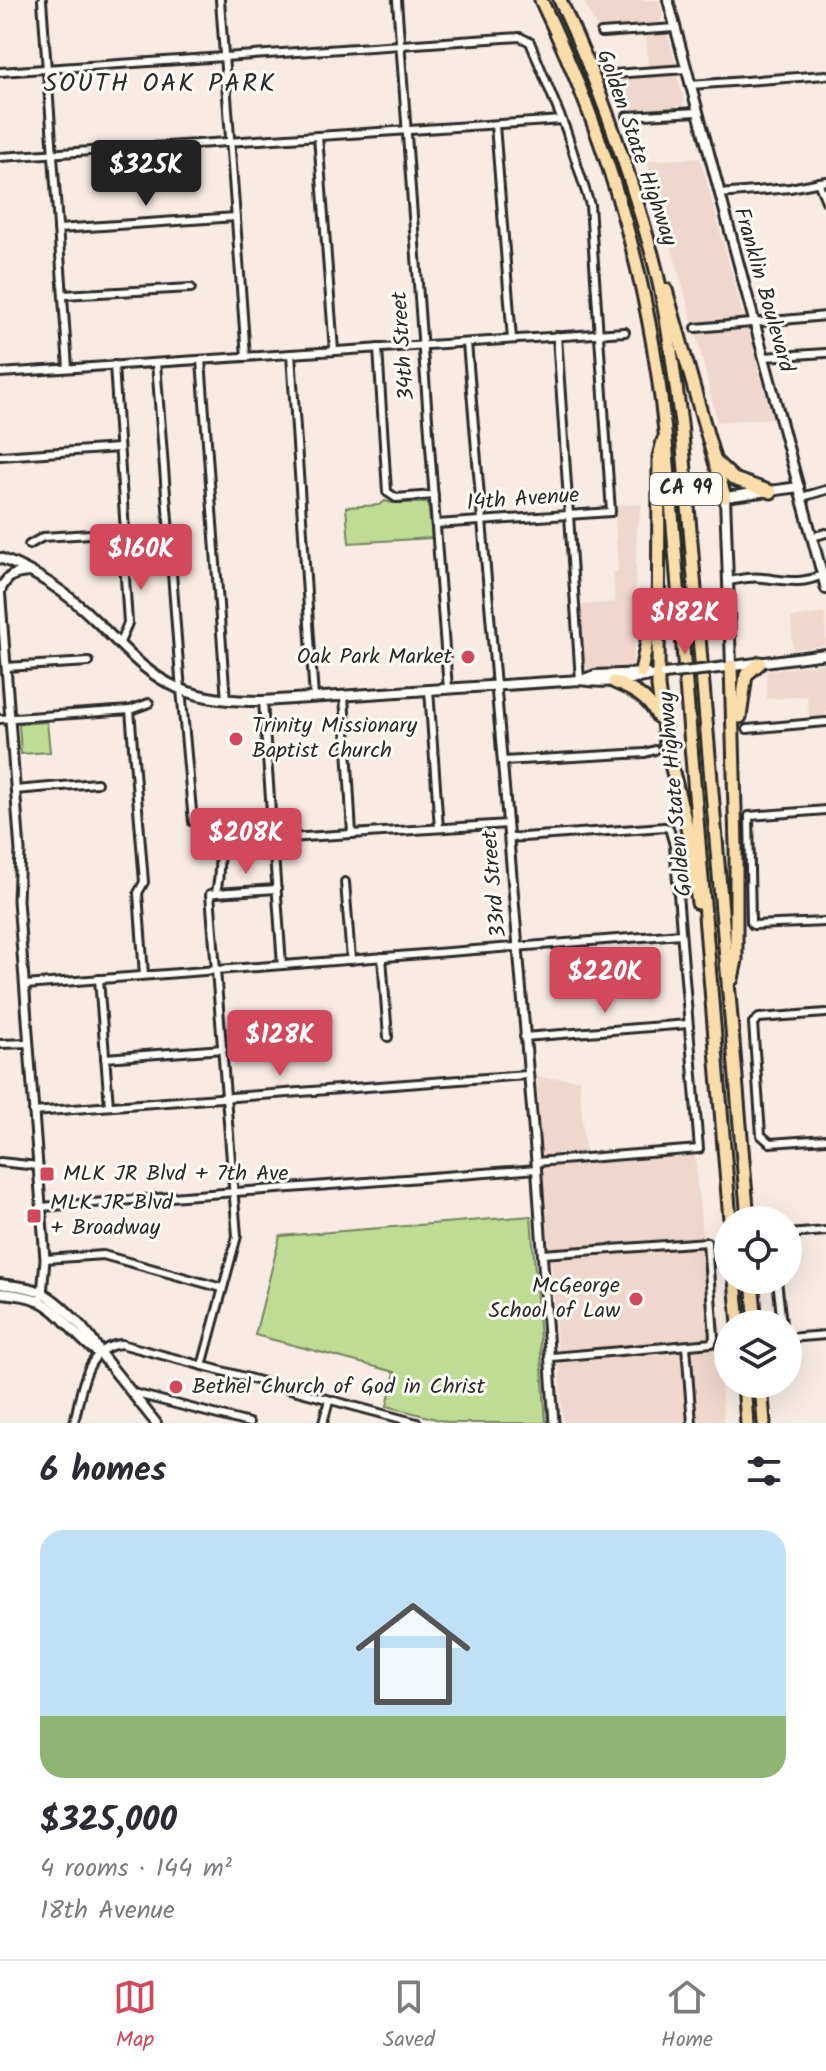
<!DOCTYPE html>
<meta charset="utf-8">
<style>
body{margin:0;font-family:Kalam,sans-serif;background:#f7f7f7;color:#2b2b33;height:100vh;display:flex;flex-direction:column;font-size:30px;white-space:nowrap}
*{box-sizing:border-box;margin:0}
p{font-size:26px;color:#7c7c81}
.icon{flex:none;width:44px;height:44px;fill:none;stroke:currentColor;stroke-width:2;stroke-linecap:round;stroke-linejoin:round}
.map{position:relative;height:1423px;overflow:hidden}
.panel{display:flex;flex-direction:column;background:#fff;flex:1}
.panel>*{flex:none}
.fabs{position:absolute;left:714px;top:1206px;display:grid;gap:16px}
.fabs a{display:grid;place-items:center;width:88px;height:88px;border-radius:50%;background:#fff;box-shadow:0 8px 32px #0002;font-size:40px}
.price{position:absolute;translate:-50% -68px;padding:0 18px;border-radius:8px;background:#d1495b;color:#fff;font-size:26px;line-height:52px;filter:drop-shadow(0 2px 4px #0008)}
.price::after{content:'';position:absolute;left:50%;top:48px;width:24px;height:18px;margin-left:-12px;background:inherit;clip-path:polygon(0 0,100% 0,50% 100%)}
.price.active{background:#222;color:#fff}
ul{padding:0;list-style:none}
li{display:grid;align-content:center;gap:16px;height:424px;padding:0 40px}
li span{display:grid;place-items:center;height:248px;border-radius:24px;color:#555}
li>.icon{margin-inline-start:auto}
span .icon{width:144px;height:144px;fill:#fffc;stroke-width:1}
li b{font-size:34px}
h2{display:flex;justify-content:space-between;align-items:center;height:96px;padding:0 40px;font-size:34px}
.dock{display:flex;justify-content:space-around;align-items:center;height:112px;border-top:2px solid #e1e1e2;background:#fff;font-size:22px;color:#7c7c81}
.dock a{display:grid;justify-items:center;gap:4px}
.dock .active{color:#d1495b}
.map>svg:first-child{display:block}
.built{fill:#f0d7cd}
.green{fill:#bfdc94;stroke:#758460;stroke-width:2}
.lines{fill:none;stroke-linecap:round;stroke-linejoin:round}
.minor-casing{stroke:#2b2b2b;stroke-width:12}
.tertiary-casing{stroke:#2b2b2b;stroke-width:13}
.secondary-casing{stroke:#2b2b2b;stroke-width:14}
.motorway-casing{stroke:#2b2b2b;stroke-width:17}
.minor{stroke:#fdfcf7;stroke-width:6}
.tertiary{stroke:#fdfcf7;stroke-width:7}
.secondary{stroke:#fdfcf7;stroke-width:8}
.motorway{stroke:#fbddab;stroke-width:11}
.secondary-bridge-casing{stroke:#2b2b2b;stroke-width:14;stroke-linecap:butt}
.secondary-bridge{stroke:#fdfcf7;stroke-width:8}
.poi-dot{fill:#d1495b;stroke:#fdfcf7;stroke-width:3}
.labels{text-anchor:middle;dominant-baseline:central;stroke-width:6;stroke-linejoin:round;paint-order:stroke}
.shield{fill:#fdfcf7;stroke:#6a6a68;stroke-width:2}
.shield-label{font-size:20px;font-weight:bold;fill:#2b2b2b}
.street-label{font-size:22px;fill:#2b2b2b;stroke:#fdfcf7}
.poi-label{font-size:22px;fill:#2b2b2b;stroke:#fdfcf7;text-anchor:start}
.quarter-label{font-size:26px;letter-spacing:2px;fill:#2b2b2b;stroke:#fdfcf7}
</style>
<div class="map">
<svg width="826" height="1423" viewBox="0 0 826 1423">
<rect width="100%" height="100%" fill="#f7ebe4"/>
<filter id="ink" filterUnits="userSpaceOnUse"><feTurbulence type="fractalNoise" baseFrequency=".0125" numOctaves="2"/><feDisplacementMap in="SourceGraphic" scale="16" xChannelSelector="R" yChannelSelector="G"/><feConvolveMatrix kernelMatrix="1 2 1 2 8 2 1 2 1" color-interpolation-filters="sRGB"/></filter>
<g filter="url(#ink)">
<!-- built -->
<g class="built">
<path d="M 583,0 L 659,0 L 663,16 L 658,24 L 597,29 Z"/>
<path d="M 662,32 L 668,37 L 677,68 L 648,69 L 646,33 Z"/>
<path d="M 676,73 L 684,101 L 683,106 L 627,112 L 614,77 Z"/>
<path d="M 700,158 L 744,319 L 693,323 L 647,161 Z"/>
<path d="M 748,328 L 772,418 L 717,422 L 696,332 Z"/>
<path d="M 642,504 L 637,531 L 633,667 L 589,670 L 585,667 L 581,605 L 615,602 L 613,572 L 618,571 L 615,515 L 617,505 Z"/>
<path d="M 825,613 L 826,645 L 793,650 L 791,618 Z"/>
<path d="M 826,663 L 826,718 L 809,719 L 807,696 L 767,699 L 766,671 Z"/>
<path d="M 537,1078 L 579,1079 L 585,1152 L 544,1155 L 541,1153 Z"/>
<path d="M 693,1155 L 695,1156 L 702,1236 L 552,1249 L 549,1246 L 542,1171 L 546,1166 Z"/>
<path d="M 714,1247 L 721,1338 L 718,1352 L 724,1423 L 563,1423 L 551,1260 Z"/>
</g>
<!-- green -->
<g class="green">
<path d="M 385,501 L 392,503 L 428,503 L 432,538 L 349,543 L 346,507 L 379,505 Z"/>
<path d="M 47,722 L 50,752 L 21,754 L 19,724 Z"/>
<path d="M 531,1216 L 546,1423 L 451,1423 L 387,1406 L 395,1372 L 255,1335 L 280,1236 Z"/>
</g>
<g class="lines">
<defs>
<g id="minor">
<path d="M 42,0 L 68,368"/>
<path d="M 220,0 L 246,357"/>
<path d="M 397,0 L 448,689"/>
<path d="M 601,33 L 675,28"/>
<path d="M 0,72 L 520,37 L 530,42 L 566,130 L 590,205 L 611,512 L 437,524"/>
<path d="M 614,74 L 686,69"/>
<path d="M 690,85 L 826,75"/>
<path d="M 627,116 L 697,112"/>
<path d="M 495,125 L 512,339"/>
<path d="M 318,136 L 334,351"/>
<path d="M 0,157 L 562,120"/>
<path d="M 818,182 L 826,201"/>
<path d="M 719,194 L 790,188 L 826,181"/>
<path d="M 58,229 L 236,217"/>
<path d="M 63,295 L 191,288"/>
<path d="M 696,328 L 826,316"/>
<path d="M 557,336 L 580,680"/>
<path d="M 467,343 L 496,686"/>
<path d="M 378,348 L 387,492 L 396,498 L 434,495"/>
<path d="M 291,354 L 314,698"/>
<path d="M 764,357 L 826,353"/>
<path d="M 201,360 L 226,700"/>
<path d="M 156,363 L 180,678 L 193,822 L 208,824 C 223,837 220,875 216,893 L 210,894 L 237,1236 L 202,1366"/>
<path d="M 114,365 L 125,532 L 122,532 L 128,623 L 119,645"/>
<path d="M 0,373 L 625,332"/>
<path d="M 0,456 L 119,448"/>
<path d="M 802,497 L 826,490"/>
<path d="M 812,537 L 826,533"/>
<path d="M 29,545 L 43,537 L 122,532"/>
<path d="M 729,581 C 741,579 751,576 763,578 C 785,580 801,585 822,575"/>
<path d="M 6,667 L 89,662"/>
<path d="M 429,690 L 439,828"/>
<path d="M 344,695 L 352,834"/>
<path d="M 263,701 L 282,965"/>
<path d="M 130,710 L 144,882 L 138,893 L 144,975"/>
<path d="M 0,719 L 130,710 L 149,703"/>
<path d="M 747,729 L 826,722"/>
<path d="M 503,761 L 645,753 L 655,750"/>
<path d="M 15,790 L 97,783"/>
<path d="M 826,810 L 749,816 L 751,922 L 753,925 L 826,922"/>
<path d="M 509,838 L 664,827 L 669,828 L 674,845 L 699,1149 L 536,1162"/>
<path d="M 273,839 L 508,824"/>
<path d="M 345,882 L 351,960"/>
<path d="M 216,893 L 277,889"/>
<path d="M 382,957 L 388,1037"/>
<path d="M 99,979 L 109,1106"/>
<path d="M 25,985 L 681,934"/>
<path d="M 826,1013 L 759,1018 L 753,1023 L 761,1135 L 770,1143 L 826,1139"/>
<path d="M 524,1037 L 688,1024"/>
<path d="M 0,1044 L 28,1043"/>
<path d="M 105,1058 L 223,1049"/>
<path d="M 33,1112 L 527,1075"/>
<path d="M 0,1162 L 38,1166"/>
<path d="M 41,1207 L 537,1169"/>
<path d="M 788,1234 L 826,1231"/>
<path d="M 543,1254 L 707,1242 L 714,1337 L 712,1343 L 552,1357"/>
<path d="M 45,1259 L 103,1255 L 222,1288"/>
<path d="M 777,1280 L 782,1324"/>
<path d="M 788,1338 L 826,1335"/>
<path d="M 686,1346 L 692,1423"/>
<path d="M 133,1393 L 249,1423"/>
<path d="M 74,1423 C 81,1395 84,1347 121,1344 L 417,1423"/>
<path d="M 323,1423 L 329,1400"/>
</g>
<g id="tertiary">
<path d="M 0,587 L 20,851 L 18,900 L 45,1259 L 42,1295"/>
<path d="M 496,686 L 536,1162 L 554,1423"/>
</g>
<g id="secondary">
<path d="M 668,0 L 826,589"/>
<path d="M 0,558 C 37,572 70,595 97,622 C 123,647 144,673 178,688 C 206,700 234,701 263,701 L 580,680 C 609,685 635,678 663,674"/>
<path d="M 0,591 C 7,575 14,573 30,572"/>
<path d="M 731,666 L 725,497 L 799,487"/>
<path d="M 710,669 L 826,654"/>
<path d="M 581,680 L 595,675 L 646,673"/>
<path d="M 0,1284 C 12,1286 26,1286 38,1291 C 58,1299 91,1334 100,1353 L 156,1423"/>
<path d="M 0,1293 C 12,1294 26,1295 37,1300 C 63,1311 75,1339 99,1353"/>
</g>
<g id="motorway">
<path d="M 541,0 C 611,146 653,292 667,453 L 730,1220"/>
<path d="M 560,0 C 598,82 628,167 652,254 C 667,309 673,367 681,423 L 748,1220"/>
<path d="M 666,290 L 725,497"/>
<path d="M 663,441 L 659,457 L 658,687 L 666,745 L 687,827 L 698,903"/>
<path d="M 717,463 L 734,479 L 771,492"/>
<path d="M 731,666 L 736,846 L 736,960 L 732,979"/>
<path d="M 641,672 L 652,615"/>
<path d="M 614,682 C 633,690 648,697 658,717"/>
<path d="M 740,717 L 746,675 L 760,663"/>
<path d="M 735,1280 L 739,1324"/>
<path d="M 752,1280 L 756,1324"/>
<path d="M 744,1384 L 747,1423"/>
<path d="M 761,1384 L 764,1423"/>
</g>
</defs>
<!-- minor casing -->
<use href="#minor" class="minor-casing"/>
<!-- tertiary casing -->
<use href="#tertiary" class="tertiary-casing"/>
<!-- secondary casing -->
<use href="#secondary" class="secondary-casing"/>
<!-- motorway casing -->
<use href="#motorway" class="motorway-casing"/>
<!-- minor -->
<use href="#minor" class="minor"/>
<!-- tertiary -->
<use href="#tertiary" class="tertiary"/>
<!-- secondary -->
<use href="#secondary" class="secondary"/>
<!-- motorway -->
<use href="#motorway" class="motorway"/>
<defs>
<path id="secondary-bridge" d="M 664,674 L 710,669"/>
</defs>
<!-- secondary-bridge casing -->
<use href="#secondary-bridge" class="secondary-bridge-casing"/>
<!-- secondary-bridge -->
<use href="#secondary-bridge" class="secondary-bridge"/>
</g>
</g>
<!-- markers -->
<g class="poi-dot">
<circle cx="468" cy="657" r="8"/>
<circle cx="236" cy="739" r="8"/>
<rect x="39" y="1166" width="16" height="16" rx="4"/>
<rect x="26" y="1208" width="16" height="16" rx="4"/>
<circle cx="636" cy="1299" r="8"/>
<circle cx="176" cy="1387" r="8"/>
</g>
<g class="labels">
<!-- shield labels -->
<rect class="shield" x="650" y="473" width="72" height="32" rx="6"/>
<g class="shield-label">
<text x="686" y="489">CA 99</text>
</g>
<!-- street labels -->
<g class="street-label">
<text transform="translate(636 148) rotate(71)">Golden State Highway</text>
<text transform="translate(763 290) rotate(74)">Franklin Boulevard</text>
<text transform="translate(404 346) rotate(-94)">34th Street</text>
<text transform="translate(523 500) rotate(-4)">14th Avenue</text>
<text transform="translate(676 794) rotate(-95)">Golden State Highway</text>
<text transform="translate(495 884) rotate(-95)">33rd Street</text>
</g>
<!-- poi labels -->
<g class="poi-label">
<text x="452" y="657" text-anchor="end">Oak Park Market</text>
<text x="252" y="726">Trinity Missionary<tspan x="252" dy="25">Baptist Church</tspan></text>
<text x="63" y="1174">MLK JR Blvd + 7th Ave</text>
<text x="50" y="1203">MLK JR Blvd<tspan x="50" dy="25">+ Broadway</tspan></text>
<text x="620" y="1286" text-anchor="end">McGeorge<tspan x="620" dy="25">School of Law</tspan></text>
<text x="192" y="1387">Bethel Church of God in Christ</text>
</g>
<!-- quarter labels -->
<g class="quarter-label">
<text x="160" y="84">SOUTH OAK PARK</text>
</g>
</g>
</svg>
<div class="fabs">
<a><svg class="icon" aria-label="locate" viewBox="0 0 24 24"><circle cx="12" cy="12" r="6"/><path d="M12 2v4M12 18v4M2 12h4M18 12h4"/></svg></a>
<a><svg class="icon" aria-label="layers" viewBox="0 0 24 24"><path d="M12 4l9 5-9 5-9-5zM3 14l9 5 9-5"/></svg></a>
</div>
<b class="price active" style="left:146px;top:208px">$325K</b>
<b class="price" style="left:141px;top:592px">$160K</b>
<b class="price" style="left:685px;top:656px">$182K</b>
<b class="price" style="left:246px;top:876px">$208K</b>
<b class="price" style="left:605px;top:1015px">$220K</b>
<b class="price" style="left:280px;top:1078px">$128K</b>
</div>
<section class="panel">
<h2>6 homes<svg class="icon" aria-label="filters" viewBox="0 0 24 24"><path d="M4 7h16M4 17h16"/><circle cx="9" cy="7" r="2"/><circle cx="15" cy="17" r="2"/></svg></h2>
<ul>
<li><span style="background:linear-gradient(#bfe0f5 75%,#8fb573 0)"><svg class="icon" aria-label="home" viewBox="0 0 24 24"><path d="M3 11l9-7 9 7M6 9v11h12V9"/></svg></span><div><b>$325,000</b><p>4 rooms · 144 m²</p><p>18th Avenue</p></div></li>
</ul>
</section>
<nav class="dock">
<a class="active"><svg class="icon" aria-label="map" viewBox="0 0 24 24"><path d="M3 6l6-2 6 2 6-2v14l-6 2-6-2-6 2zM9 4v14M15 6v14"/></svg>Map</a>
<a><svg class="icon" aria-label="saved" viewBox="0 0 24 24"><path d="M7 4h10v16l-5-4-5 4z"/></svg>Saved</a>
<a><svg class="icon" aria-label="home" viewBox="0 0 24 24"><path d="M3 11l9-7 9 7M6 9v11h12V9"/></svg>Home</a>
</nav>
